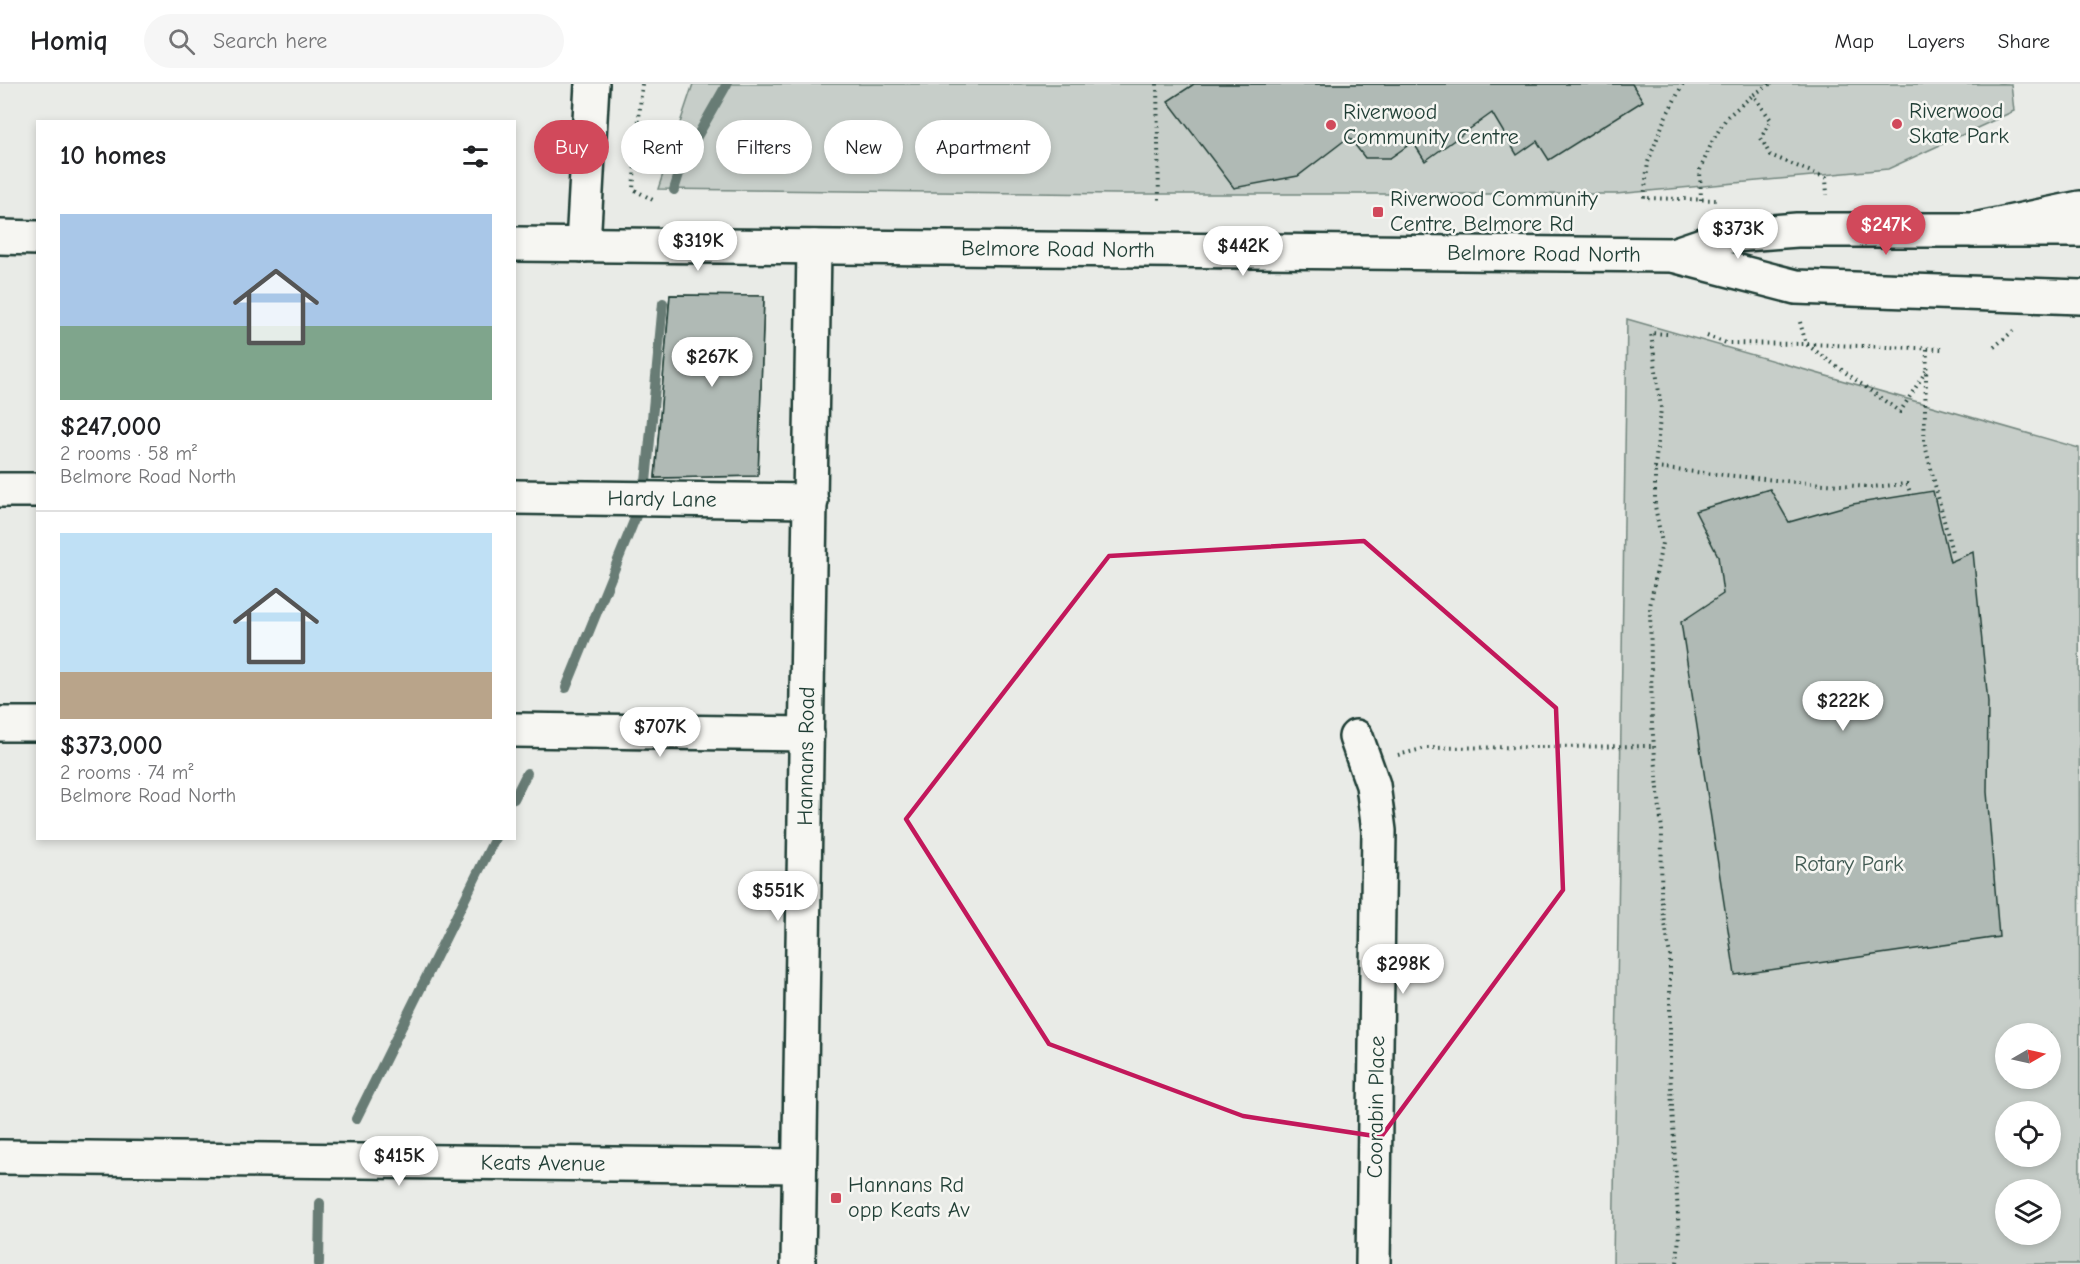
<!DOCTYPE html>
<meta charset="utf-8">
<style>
body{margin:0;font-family:"Comic Neue",sans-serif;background:#f6f6f6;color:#202124;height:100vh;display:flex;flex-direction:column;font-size:22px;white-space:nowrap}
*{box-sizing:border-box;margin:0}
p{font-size:20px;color:#757577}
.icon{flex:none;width:33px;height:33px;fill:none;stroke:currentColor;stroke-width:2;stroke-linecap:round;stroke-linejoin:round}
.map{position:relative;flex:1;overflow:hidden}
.details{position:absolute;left:36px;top:36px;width:480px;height:720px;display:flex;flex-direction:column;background:#fff;border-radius:0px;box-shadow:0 3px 9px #0003}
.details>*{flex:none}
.top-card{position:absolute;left:534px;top:36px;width:570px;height:54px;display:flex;gap:12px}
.needle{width:39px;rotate:81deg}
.buttons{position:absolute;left:1995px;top:939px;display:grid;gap:12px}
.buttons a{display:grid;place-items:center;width:66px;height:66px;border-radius:50%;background:#fff;box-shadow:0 3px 9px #0003;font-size:30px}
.price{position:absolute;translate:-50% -51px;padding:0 14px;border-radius:21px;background:#fff;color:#222;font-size:20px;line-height:39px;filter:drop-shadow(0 2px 3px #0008)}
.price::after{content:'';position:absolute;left:50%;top:36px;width:18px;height:14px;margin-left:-9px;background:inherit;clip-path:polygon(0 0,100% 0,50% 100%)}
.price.selected{background:#d1495b;color:#fff}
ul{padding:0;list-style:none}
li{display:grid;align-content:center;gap:12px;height:318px;padding:0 24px}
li+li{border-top:2px solid #e0e0e0}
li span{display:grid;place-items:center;height:186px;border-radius:0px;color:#555}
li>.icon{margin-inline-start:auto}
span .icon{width:108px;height:108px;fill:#fffc;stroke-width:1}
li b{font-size:26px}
h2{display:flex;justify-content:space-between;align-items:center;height:72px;padding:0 24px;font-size:26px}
.tag{padding:0 21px;border-radius:27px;background:#fff;box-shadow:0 3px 9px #0003;font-size:21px;line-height:54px}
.tag.selected{background:#d1495b;color:#fff}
header{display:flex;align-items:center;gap:36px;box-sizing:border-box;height:84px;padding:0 30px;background:#fff;border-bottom:2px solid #e0e0e0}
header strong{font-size:28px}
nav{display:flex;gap:33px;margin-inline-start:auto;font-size:21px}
.search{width:420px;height:54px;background:#f6f6f6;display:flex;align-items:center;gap:15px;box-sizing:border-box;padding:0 21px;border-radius:33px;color:#757577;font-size:22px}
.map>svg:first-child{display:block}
.green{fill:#c7cec9;stroke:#73867e;stroke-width:1.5;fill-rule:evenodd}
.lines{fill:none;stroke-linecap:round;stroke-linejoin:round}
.stream{stroke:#687c75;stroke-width:10}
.building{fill:#b0bab5;stroke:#1f3d34;stroke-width:1.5}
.minor-casing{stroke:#1f3d34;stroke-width:38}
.major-casing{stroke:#1f3d34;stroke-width:38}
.highway-casing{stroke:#1f3d34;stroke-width:38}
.path{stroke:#1f3d34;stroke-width:4;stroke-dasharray:1.5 4.5;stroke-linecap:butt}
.minor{stroke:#f6f6f2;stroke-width:33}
.major{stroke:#f6f6f2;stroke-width:33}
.highway{stroke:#f6f6f2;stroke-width:33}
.marked{fill:none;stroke:#c2185b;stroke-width:4.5;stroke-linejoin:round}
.poi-dot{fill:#d1495b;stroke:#f6f6f2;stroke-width:2}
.labels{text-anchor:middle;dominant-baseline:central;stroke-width:5;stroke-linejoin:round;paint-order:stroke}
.poi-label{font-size:22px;fill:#1f3d34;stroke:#f6f6f2;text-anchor:start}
.street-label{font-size:22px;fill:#1f3d34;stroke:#f6f6f2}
.park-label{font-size:22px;fill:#415a52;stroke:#f6f6f2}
</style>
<header>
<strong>Homiq</strong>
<div class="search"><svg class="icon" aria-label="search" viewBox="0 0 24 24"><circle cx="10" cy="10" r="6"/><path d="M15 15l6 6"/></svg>Search here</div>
<nav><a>Map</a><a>Layers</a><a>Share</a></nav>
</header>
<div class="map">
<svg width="2080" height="1180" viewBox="0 0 2080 1180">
<rect width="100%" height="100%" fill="#e9ebe7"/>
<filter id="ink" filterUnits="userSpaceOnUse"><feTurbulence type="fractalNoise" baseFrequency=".0167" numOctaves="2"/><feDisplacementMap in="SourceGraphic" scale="12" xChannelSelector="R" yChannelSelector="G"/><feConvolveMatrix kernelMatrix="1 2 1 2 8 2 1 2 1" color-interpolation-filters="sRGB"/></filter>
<g filter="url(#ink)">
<!-- green -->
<g class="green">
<path d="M 693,0 L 2011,0 L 2014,27 L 1888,85 L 1616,110 L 1117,110 L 658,105 Z"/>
<path d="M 1627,235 L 2079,364 L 2080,1180 L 1613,1180 ZM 2006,950 L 2050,950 L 2050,994 L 2006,994 ZM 2006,1028 L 2050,1028 L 2050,1072 L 2006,1072 ZM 2006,1106 L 2050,1106 L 2050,1150 L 2006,1150 Z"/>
</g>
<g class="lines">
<!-- stream -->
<g class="stream">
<path d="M 674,106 L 683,77 L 727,0"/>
<path d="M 646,398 L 663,219"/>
<path d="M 566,604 L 636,432"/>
<path d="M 514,715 L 527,689"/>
<path d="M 356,1035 L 495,754"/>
<path d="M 319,1180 L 320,1119"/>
</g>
</g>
<!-- building -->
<g class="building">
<path d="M 1194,0 L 1632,0 L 1643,17 L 1549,76 L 1537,57 L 1517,71 L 1492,29 L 1425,77 L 1413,58 L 1390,74 L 1365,74 L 1349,53 L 1298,92 L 1234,104 L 1168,17 Z"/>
<path d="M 670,211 L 764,212 L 758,392 L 655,394 Z"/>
<path d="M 670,211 L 764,212 L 758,392 L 655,394 Z"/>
<path d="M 1770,405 L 1789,438 L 1853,420 L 1933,407 L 1950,478 L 1973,468 L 1988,618 L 1987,708 L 1999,853 L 1735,891 L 1681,538 L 1723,510 L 1718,472 L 1695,427 Z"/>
</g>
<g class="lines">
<defs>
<g id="minor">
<path d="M 583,161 L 592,0"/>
<path d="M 0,406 L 38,406"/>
<path id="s1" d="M 514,413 L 811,417"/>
<path d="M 0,640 L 38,640"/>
<path d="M 514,646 L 807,650"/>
<path d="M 1356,653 L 1373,701 L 1379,747 L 1373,1180"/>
<path id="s2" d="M 0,1073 L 799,1082"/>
</g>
<g id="major">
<path d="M 0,153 L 38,154"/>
<path id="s3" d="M 514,160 L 1673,171 L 1796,203 L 2080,213"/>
<path d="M 1673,171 L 1732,151 L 1797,146 L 2080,146"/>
<path id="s4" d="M 798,1180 L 814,163"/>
</g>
<path id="highway" d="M 1974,146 L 2080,124"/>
</defs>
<!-- minor casing -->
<use href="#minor" class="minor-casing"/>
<!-- major casing -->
<use href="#major" class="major-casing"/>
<!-- highway casing -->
<use href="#highway" class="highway-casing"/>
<!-- path -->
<g class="path">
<path d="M 642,0 L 633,105 L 653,116"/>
<path d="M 1157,0 L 1159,116"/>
<path d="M 1683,0 L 1665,34 L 1648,78 L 1644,114 L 1718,116"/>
<path d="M 1770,0 L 1753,11 L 1771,36 L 1761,54 L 1770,71 L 1826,94 L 1827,111"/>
<path d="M 1701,116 L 1700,86 L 1713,56 L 1727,33 L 1753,11"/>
<path d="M 1800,238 L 1806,260 L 1900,328 L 1926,287"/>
<path d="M 1667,250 L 1651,249 L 1661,324 L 1655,384 L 1655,422 L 1662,459 L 1650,522 L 1652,641 L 1662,747 L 1661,812 L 1670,872 L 1670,986 L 1679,1150 L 1677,1180"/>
<path d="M 1707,252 L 1726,259 L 1806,260 L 1942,265"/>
<path d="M 1994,263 L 2013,247"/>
<path d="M 1927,265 L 1924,357 L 1952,468"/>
<path d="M 1655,384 L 1795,398 L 1871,403 L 1907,400 L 1911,411"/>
<path d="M 1398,671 L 1426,664 L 1654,662"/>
</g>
<!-- minor -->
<use href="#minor" class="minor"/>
<!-- major -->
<use href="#major" class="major"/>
<!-- highway -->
<use href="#highway" class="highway"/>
</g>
</g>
<!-- marked area -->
<path class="marked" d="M 1364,457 L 1556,624 L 1563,806 L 1381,1053 L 1243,1032 L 1049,960 L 906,735 L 1109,472 Z"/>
<!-- markers -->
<g class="poi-dot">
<circle cx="1897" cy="40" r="6"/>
<circle cx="1331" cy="41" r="6"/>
<rect x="1372" y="122" width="12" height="12" rx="3"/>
<rect x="830" y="1108" width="12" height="12" rx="3"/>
</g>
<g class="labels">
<!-- poi labels -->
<g class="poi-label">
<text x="1909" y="27">Riverwood<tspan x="1909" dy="25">Skate Park</tspan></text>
<text x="1343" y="28">Riverwood<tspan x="1343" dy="25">Community Centre</tspan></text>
<text x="1390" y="115">Riverwood Community<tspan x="1390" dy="25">Centre, Belmore Rd</tspan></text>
<text x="848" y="1101">Hannans Rd<tspan x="848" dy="25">opp Keats Av</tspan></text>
</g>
<!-- street labels -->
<g class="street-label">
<text stroke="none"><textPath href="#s3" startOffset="544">Belmore Road North</textPath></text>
<text stroke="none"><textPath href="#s3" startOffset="1030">Belmore Road North</textPath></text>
<text stroke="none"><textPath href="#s1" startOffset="148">Hardy Lane</textPath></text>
<text stroke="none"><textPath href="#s4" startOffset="508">Hannans Road</textPath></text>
<text transform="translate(1376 1023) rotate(-89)">Coorabin Place</text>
<text stroke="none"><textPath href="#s2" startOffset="543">Keats Avenue</textPath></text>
</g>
<!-- park labels -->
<g class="park-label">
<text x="1849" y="780">Rotary Park</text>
</g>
</g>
</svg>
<div class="buttons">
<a><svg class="needle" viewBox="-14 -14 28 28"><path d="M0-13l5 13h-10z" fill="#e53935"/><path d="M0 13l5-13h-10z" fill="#757577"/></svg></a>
<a><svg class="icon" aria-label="locate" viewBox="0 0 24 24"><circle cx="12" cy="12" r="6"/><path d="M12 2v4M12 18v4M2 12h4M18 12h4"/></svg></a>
<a><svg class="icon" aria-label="layers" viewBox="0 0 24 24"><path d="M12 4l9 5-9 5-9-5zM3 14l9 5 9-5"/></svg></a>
</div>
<b class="price selected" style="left:1886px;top:172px">$247K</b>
<b class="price" style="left:1738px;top:176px">$373K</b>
<b class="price" style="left:698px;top:188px">$319K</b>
<b class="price" style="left:1243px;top:193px">$442K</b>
<b class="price" style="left:712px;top:304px">$267K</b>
<b class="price" style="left:1843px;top:648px">$222K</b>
<b class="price" style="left:660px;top:674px">$707K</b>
<b class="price" style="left:778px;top:838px">$551K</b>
<b class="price" style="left:1403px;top:911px">$298K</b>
<b class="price" style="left:399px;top:1103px">$415K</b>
<div class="top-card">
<a class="tag selected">Buy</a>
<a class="tag">Rent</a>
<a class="tag">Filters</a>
<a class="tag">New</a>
<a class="tag">Apartment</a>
</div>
<section class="details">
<h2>10 homes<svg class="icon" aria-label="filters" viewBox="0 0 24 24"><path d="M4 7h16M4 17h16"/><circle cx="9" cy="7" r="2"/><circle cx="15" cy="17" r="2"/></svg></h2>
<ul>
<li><span style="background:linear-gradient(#a9c7e8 60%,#7fa58c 0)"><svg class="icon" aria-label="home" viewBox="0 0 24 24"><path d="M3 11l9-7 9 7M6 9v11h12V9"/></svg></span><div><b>$247,000</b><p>2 rooms · 58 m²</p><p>Belmore Road North</p></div></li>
<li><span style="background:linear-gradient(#bfe0f5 75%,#b9a48a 0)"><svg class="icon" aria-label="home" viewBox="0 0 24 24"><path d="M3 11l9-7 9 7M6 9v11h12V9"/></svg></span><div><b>$373,000</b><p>2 rooms · 74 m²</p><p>Belmore Road North</p></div></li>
</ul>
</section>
</div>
